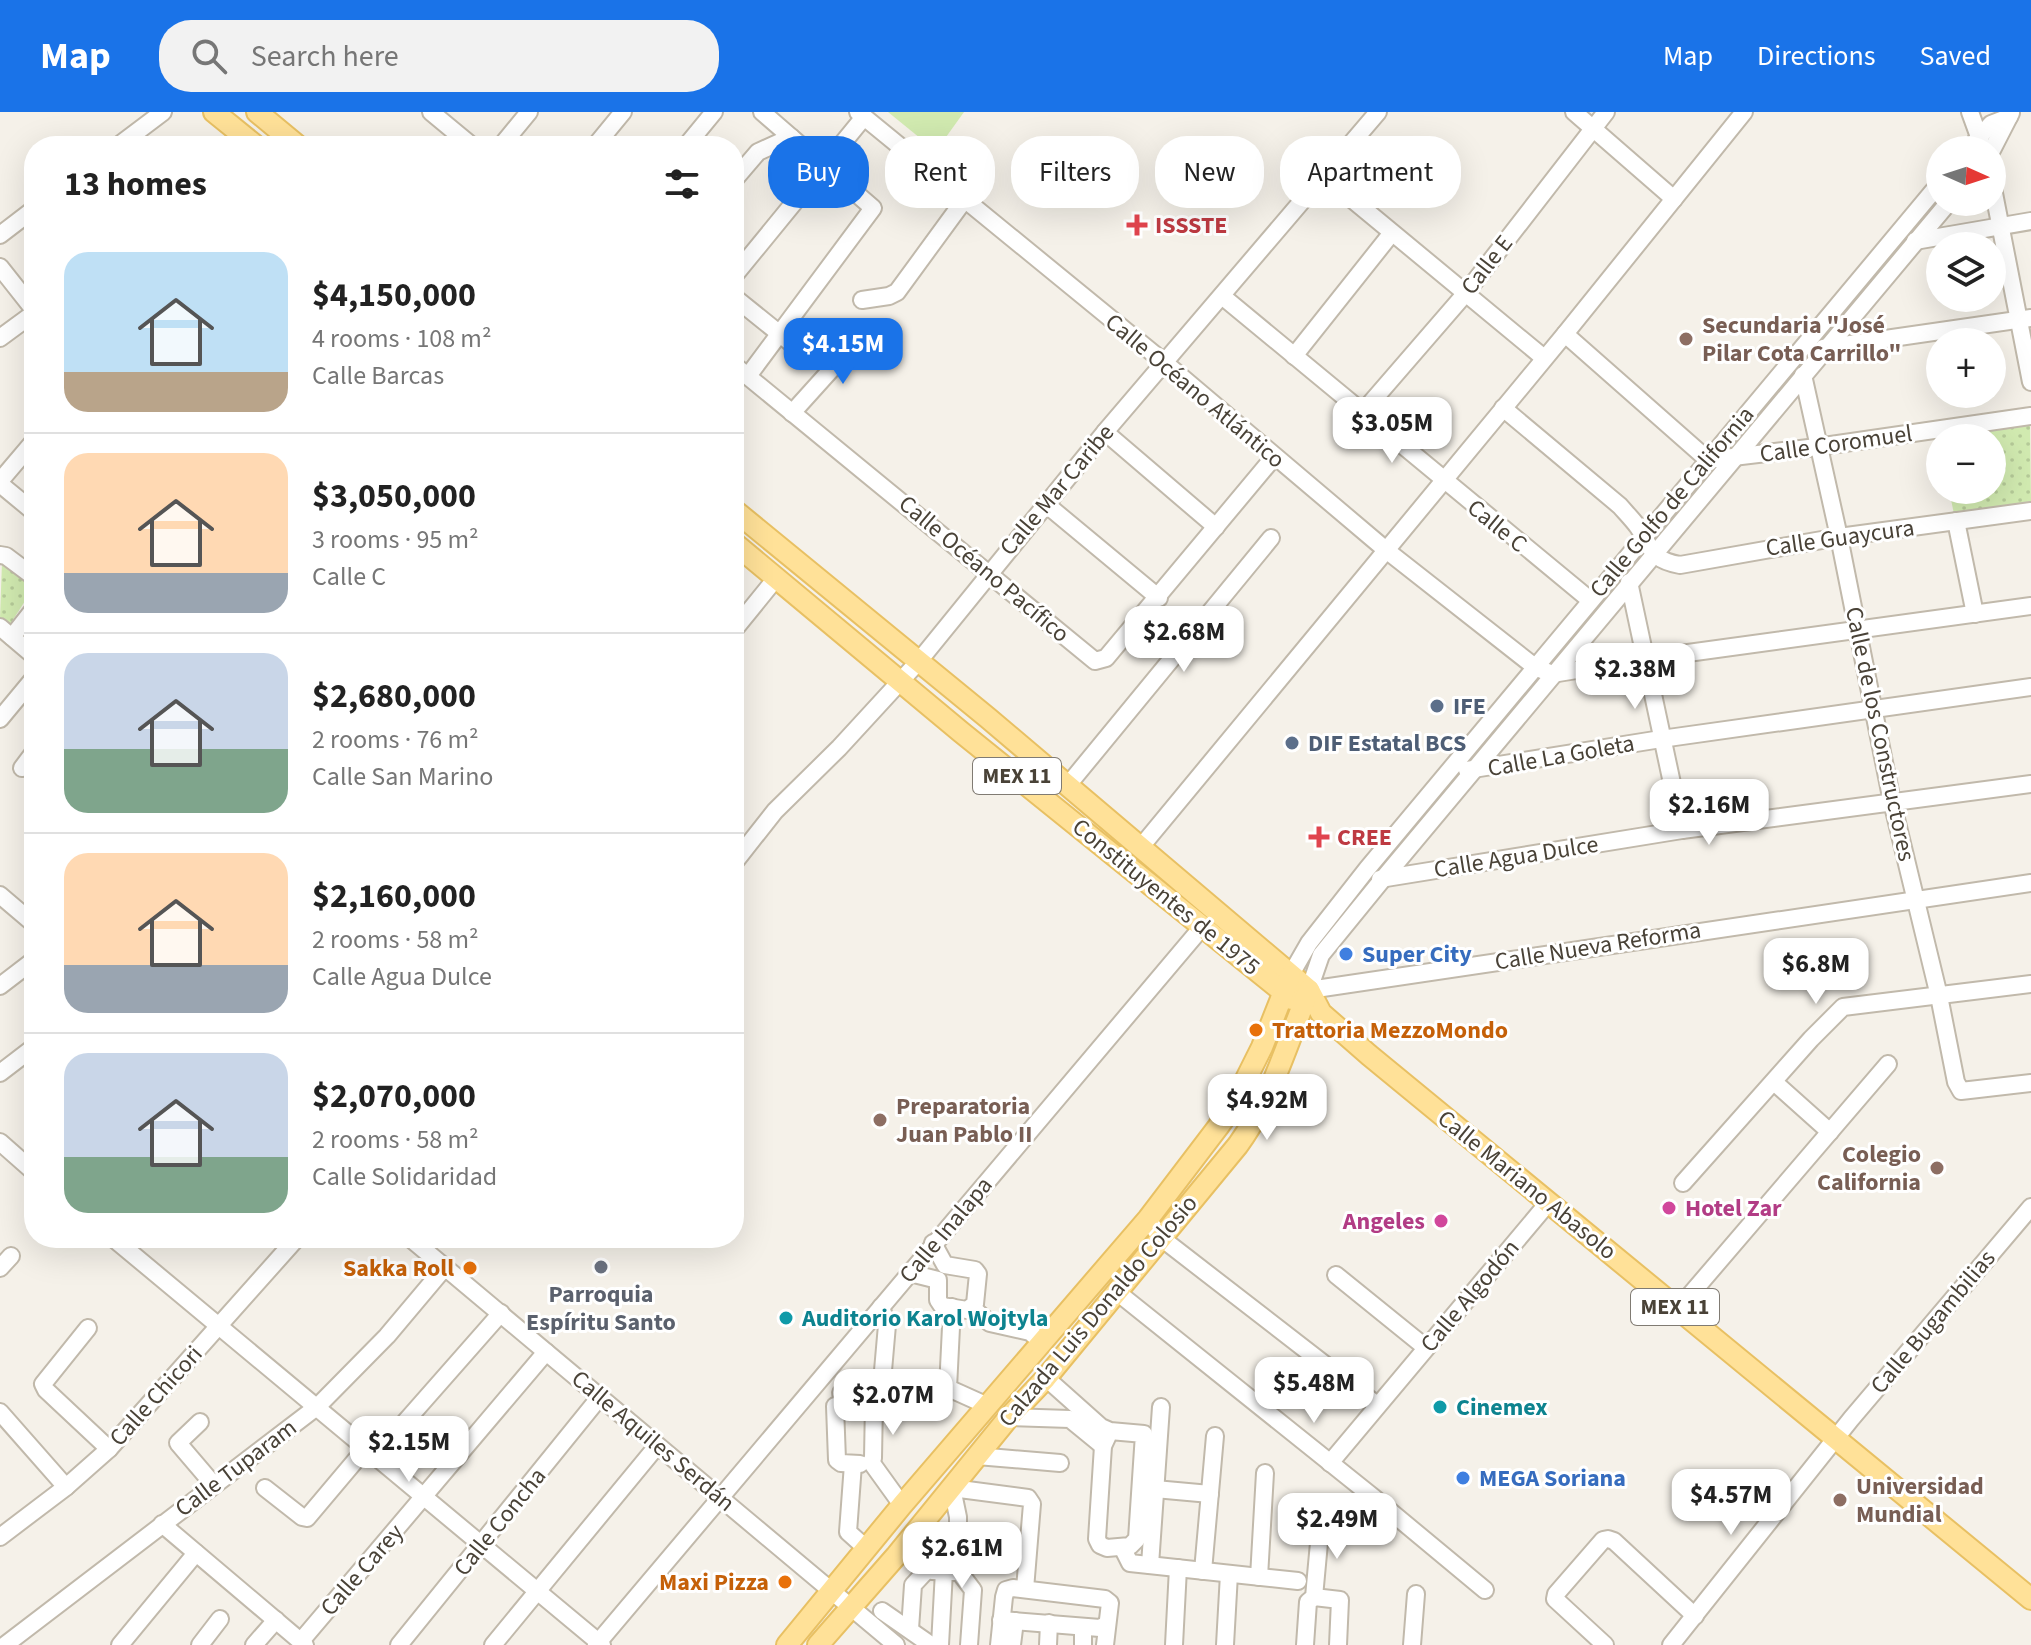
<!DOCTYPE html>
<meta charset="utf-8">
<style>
body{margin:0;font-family:"Source Sans 3",sans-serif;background:#f2f2f2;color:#222;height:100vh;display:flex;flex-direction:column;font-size:30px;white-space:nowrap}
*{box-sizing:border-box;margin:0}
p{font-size:26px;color:#767676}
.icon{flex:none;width:44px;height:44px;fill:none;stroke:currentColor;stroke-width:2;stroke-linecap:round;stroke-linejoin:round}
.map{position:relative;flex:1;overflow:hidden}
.panel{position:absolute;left:24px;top:24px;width:720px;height:1112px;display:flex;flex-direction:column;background:#fff;border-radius:32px;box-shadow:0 8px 32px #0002}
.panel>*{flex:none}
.guide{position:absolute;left:768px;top:24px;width:760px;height:72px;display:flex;gap:16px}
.needle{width:52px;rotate:93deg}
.tools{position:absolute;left:1926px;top:24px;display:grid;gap:16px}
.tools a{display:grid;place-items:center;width:80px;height:80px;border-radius:50%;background:#fff;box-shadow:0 8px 32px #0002;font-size:40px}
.price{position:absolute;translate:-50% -68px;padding:0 18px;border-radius:16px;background:#fff;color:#222;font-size:26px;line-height:52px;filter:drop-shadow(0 2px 4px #0008)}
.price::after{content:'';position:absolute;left:50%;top:48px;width:24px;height:18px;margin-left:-12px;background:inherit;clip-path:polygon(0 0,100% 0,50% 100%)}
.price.active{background:#1a73e8;color:#fff}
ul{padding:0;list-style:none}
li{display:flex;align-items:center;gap:24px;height:200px;padding:0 40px}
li+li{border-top:2px solid #e0e0e0}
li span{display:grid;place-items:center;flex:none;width:224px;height:160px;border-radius:24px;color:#555}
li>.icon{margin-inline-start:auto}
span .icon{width:96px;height:96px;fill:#fffc;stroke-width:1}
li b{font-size:34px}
h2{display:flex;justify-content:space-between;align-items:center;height:96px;padding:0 40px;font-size:34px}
.tag{padding:0 28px;border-radius:32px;background:#fff;box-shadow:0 8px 32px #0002;font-size:28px;line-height:72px}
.tag.active{background:#1a73e8;color:#fff}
header{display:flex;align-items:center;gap:48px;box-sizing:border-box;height:112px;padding:0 40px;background:#1a73e8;color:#fff}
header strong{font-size:38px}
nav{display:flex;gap:44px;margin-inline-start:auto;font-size:28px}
.search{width:560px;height:72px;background:#f2f2f2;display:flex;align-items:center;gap:20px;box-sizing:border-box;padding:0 28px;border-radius:32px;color:#767676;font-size:30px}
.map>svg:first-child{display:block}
.grass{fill:#d1eab0}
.park{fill:url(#park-dots)}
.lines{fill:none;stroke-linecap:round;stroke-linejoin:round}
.minor-casing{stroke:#c1b9ab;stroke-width:20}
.major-casing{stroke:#e8c063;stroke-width:24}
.minor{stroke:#fff;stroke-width:16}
.major{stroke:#ffe198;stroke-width:20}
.health-dot{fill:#e0444e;stroke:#fff;stroke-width:3}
.education-dot{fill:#8d6e63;stroke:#fff;stroke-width:3}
.service-dot{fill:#5c6f8a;stroke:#fff;stroke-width:3}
.shop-dot{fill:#3f7fe0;stroke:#fff;stroke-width:3}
.food-dot{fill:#e8710a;stroke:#fff;stroke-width:3}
.hotel-dot{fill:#d1479c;stroke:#fff;stroke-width:3}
.worship-dot{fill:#6b7280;stroke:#fff;stroke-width:3}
.culture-dot{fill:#0f9aa8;stroke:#fff;stroke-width:3}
.labels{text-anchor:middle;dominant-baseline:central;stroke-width:6;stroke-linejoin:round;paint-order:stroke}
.shield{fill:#fff;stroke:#807b73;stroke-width:2}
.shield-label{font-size:22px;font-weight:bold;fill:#494237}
.health-label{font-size:24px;font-weight:bold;fill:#be3a42;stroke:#fff;text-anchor:start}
.street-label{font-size:24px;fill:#494237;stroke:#fff}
.education-label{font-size:24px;font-weight:bold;fill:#785e54;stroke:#fff;text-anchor:start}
.service-label{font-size:24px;font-weight:bold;fill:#4e5e75;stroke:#fff;text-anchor:start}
.shop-label{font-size:24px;font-weight:bold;fill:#366cbe;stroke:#fff;text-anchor:start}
.food-label{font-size:24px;font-weight:bold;fill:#c56008;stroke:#fff;text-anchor:end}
.hotel-label{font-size:24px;font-weight:bold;fill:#b23c85;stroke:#fff;text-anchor:start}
.worship-label{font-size:24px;font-weight:bold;fill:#5b616d;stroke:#fff}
.culture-label{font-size:24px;font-weight:bold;fill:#0d838f;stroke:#fff;text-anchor:start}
</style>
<header>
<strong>Map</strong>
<div class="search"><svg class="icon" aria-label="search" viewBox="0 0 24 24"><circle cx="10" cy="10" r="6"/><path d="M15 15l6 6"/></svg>Search here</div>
<nav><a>Map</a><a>Directions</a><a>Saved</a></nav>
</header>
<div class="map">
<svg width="2031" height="1533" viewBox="0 0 2031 1533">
<defs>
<pattern id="park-dots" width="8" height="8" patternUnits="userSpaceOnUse" patternTransform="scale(2)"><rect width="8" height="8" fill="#d1eab0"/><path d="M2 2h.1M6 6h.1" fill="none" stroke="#b5ca98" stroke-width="1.8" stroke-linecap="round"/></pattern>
</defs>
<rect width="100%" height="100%" fill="#f5f1e9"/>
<!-- grass -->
<path class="grass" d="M 888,0 L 964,0 L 936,39 Z"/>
<!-- park -->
<g class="park">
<path d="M 2030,309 L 2031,391 L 1954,402 L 1949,378 L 1992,378 L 1992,326 L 1940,326 L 1940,324 Z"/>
<path d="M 2,450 L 34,475 L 9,514 L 0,506 Z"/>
</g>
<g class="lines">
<defs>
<g id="minor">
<path d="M 431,0 L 472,34"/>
<path d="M 858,0 L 1165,251 L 1386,438 L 1535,555 L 1552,562 L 1644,547 L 2031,494"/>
<path d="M 1574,0 L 1674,87"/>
<path d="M 1970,0 L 1982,33"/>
<path d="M 118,34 L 163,0"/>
<path d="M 501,34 L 529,0"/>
<path d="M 595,34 L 623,0"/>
<path d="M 686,34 L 714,0"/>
<path d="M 1968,38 L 1991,12 L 2009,5"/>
<path d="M 1992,38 L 2011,1"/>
<path d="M 1324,64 L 1544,246"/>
<path d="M 734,68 L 758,40 L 791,25"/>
<path d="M 1992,71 L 2031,270"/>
<path d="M 1949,90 L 1382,768 L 1321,843 L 1309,878 L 2031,771"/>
<path d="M 0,123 L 34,97"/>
<path d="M 1915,129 L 2031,109"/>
<path d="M 0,155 L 34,198"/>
<path d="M 734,164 L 864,5"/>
<path d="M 1222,184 L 1590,488"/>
<path d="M 734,185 L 796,235"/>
<path d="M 862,188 L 889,184 L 897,180 L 965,87"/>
<path d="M 1565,222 L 1708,348 L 1817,335 L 2031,304"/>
<path d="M 0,226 L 34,201"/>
<path d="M 1823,236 L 2031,206"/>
<path d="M 1294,244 L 1391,122"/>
<path d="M 734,253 L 1095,549 L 1106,546 L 1274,345"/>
<path d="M 1803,263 L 1839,425 L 1892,690 L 1939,884 L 1956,970 L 1961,979 L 2031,971"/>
<path d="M 748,264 L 873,96 L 762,0"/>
<path d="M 1503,296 L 1620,394 C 1626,401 1633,408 1638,415 C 1652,437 1651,448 1680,453 L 1839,425 L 2031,399"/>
<path d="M 792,301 L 865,220"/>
<path d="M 1362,301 L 1465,182 L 1606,0"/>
<path d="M 1105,320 L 1216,415"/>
<path d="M 0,369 L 34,329"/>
<path d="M 0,372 L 34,400"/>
<path d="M 1047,393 L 1159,486"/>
<path d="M 1956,409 L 1975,502"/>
<path d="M 0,443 L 6,444 L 34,465"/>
<path d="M 1629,470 L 1682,718"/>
<path d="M 0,515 L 34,544"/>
<path d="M 734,518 L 777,465"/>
<path d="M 12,525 L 34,497"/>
<path d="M 0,607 L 34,566"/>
<path d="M 22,656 L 34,640"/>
<path d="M 1467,658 L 1661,627 L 2031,575"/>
<path d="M 1068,673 L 1271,426"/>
<path d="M 1140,736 L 1565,222 L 1744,0"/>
<path d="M 734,751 L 775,699 L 839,636 L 919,549 L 1105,320 L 1378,0"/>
<path d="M 1380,767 L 1682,718 L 2031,672"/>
<path d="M 0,783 L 34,812"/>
<path d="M 1290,864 L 1309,831 L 1367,757 L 1940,71"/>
<path d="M 0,874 L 34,848"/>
<path d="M 0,961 L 34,935"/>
<path d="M 1774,970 L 1830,1020"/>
<path d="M 0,1030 L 34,1060"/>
<path d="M 1683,1071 L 1811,927 L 1843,895 L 2031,872"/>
<path d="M 1148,1107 L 1160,1125 L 1377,1293"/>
<path d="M 113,1126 L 602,1533"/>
<path d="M 410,1126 L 896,1533"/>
<path d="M 0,1156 L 11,1144"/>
<path d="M 910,1161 L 938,1168 L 938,1188 L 942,1194 L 967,1198 L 975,1192 L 978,1162 L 975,1158 L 945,1153 L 933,1131"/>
<path d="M 1336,1163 L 1425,1235"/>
<path d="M 1117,1180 L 1373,1385 L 1485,1478"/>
<path d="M 972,1196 L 990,1211 L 1030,1220 L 1042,1230"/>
<path d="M 1678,1197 L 1888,952"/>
<path d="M 88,1216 L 43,1272 L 46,1278 L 109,1337"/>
<path d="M 1046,1266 L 1101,1315 L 1110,1319 L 1144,1322 L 1137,1427 L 1130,1434 L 1107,1436 L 1100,1433 L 1097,1427 L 1103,1334 L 1110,1319"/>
<path d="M 882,1270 L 948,1276 L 988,1294"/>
<path d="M 948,1276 L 952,1195"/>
<path d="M 841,1281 C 852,1282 868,1279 874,1290"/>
<path d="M 835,1294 L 837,1348 L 841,1351 L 860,1352"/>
<path d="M 0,1300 L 66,1375"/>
<path d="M 1009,1305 L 1070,1307 L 1103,1334"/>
<path d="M 200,1310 L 178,1331 L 213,1372"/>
<path d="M 376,1343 L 501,1201"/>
<path d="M 977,1344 L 1060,1351"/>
<path d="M 871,1350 L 873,1346 L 874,1290 L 882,1270 L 887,1213 L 881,1195"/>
<path d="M 871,1350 L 902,1393"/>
<path d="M 1330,1351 L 1548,1091"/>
<path d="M 853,1352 L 848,1420 L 867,1437"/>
<path d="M 265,1376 L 302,1405 L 307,1406 L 366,1336"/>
<path d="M 1155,1377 L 1210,1382"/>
<path d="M 925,1409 L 926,1454 L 932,1459 L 953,1460 L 958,1453 L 958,1405 L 952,1376 L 1028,1386 L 1032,1392 L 1025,1477"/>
<path d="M 162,1412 L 305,1533"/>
<path d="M 0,1425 L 66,1375 L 109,1337 L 297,1126"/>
<path d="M 1122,1435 L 1130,1451 L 1298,1469"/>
<path d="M 1150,1453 L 1161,1295"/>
<path d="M 957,1457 L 973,1478 L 969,1533"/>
<path d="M 1203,1459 L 1215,1324"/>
<path d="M 1259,1465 L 1265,1361"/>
<path d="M 1314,1485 L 1340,1488 L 1338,1533"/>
<path d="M 882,1499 L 931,1533"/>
<path d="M 1001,1508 L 1100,1516 L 1106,1513"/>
<path d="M 910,1517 L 913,1473 L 928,1457"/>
<path d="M 301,1529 L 546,1240"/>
<path d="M 5,1533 L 318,1294 L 387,1224 L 445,1155"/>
<path d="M 120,1533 L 196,1441"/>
<path d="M 200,1533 L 220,1507"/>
<path d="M 254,1533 L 276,1508"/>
<path d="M 399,1533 L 599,1286"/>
<path d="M 493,1533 L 657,1334"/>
<path d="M 596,1533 L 1203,814"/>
<path d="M 940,1533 L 944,1459"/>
<path d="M 999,1533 L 1004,1485 L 1006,1478 L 1013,1476 L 1105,1487 L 1110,1491 L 1105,1533"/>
<path d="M 1012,1533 L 1015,1509"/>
<path d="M 1048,1533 L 1049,1511"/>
<path d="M 1083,1533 L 1083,1515"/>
<path d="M 1174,1533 L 1178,1456"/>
<path d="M 1225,1533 L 1229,1462"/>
<path d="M 1305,1533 L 1308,1490 L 1314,1485 L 1321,1409"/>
<path d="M 1412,1533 L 1416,1482"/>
<path d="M 1605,1533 L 1555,1487 L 1556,1482 L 1603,1428 L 1608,1427 L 1614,1429 L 1695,1504"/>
<path d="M 1671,1533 L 1851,1307 L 2031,1095"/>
</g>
<g id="major">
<path d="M 214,0 L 256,34"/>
<path d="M 257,0 L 298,34"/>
<path d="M 734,398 L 988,606 L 1309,878 L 1321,901 L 1369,943 L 2031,1487"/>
<path d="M 734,431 L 961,620 L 1292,887"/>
<path d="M 787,1533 L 902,1393 L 1148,1107 L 1218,1015 L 1232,995 L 1262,935 L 1290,864"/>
<path d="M 818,1533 L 896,1444 L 1009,1305 L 1046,1266 L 1238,1033 C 1272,986 1287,931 1309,878"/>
</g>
</defs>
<!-- minor casing -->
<use href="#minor" class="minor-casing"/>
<!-- major casing -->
<use href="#major" class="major-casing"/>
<!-- minor -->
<use href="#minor" class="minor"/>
<!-- major -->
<use href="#major" class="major"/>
</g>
<!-- markers -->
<g class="health-dot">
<path d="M1133 101h8v8h8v8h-8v8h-8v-8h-8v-8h8z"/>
<path d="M1315 713h8v8h8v8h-8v8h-8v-8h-8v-8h8z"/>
</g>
<g class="education-dot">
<circle cx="1686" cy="227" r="8"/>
<circle cx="880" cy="1008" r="8"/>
<circle cx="1937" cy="1056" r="8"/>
<circle cx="1840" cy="1388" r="8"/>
</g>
<g class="service-dot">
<circle cx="1437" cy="594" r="8"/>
<circle cx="1292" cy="631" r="8"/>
</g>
<g class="shop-dot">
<circle cx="1346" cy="842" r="8"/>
<circle cx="1463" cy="1366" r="8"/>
</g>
<g class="food-dot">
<circle cx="1256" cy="918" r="8"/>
<circle cx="470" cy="1156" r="8"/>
<circle cx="785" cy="1470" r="8"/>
</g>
<g class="hotel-dot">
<circle cx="1669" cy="1096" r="8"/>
<circle cx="1441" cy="1109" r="8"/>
</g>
<circle class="worship-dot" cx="601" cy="1155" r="8"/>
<g class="culture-dot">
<circle cx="786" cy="1206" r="8"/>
<circle cx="1440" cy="1295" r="8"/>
</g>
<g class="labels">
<!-- shield labels -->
<g class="shield">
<rect x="973" y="646" width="88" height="36" rx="6"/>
<rect x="1631" y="1177" width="88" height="36" rx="6"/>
</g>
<g class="shield-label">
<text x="1017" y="664">MEX 11</text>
<text x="1675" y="1195">MEX 11</text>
</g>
<!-- health labels -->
<g class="health-label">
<text x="1155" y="113">ISSSTE</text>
<text x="1337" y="725">CREE</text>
</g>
<!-- street labels -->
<g class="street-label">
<text transform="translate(1487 153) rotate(-52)">Calle E</text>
<text transform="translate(1195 279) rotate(40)">Calle Océano Atlántico</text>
<text transform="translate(1836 332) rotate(-8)">Calle Coromuel</text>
<text transform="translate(1057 378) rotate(-50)">Calle Mar Caribe</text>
<text transform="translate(1672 390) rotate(-50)">Calle Golfo de California</text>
<text transform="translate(1497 414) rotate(39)">Calle C</text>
<text transform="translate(1840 426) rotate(-8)">Calle Guaycura</text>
<text transform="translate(984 457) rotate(40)">Calle Océano Pacífico</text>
<text transform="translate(1880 622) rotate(78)">Calle de los Constructores</text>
<text transform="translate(1561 644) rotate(-10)">Calle La Goleta</text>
<text transform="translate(1516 745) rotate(-9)">Calle Agua Dulce</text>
<text transform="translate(1166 785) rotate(39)">Constituyentes de 1975</text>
<text transform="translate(1598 834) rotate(-9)">Calle Nueva Reforma</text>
<text transform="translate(1527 1073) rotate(39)">Calle Mariano Abasolo</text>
<text transform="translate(946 1118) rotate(-50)">Calle Inalapa</text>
<text transform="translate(1470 1184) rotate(-50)">Calle Algodón</text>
<text transform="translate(1098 1199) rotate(-50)">Calzada Luis Donaldo Colosio</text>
<text transform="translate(1933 1210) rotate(-50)">Calle Bugambilias</text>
<text transform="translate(156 1284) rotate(-48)">Calle Chicori</text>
<text transform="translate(653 1329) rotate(40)">Calle Aquiles Serdán</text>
<text transform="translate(236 1356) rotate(-37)">Calle Tuparam</text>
<text transform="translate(500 1410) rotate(-51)">Calle Concha</text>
<text transform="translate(362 1458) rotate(-49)">Calle Carey</text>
</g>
<!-- education labels -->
<g class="education-label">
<text x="1702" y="213">Secundaria "José<tspan x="1702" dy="28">Pilar Cota Carrillo"</tspan></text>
<text x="896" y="994">Preparatoria<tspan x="896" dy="28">Juan Pablo II</tspan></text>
<text x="1921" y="1042" text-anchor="end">Colegio<tspan x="1921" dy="28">California</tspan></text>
<text x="1856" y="1374">Universidad<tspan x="1856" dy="28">Mundial</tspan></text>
</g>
<!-- service labels -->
<g class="service-label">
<text x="1453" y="594">IFE</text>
<text x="1308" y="631">DIF Estatal BCS</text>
</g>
<!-- shop labels -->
<g class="shop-label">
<text x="1362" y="842">Super City</text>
<text x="1479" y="1366">MEGA Soriana</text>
</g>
<!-- food labels -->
<g class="food-label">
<text x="1272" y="918" text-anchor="start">Trattoria MezzoMondo</text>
<text x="454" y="1156">Sakka Roll</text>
<text x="769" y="1470">Maxi Pizza</text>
</g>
<!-- hotel labels -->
<g class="hotel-label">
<text x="1685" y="1096">Hotel Zar</text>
<text x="1425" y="1109" text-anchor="end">Angeles</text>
</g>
<!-- worship labels -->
<g class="worship-label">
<text x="601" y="1182">Parroquia<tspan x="601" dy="28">Espíritu Santo</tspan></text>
</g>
<!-- culture labels -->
<g class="culture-label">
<text x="802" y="1206">Auditorio Karol Wojtyla</text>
<text x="1456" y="1295">Cinemex</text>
</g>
</g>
</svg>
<div class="tools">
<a><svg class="needle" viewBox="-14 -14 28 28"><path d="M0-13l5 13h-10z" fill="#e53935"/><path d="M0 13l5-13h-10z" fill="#767676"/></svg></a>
<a><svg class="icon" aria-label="layers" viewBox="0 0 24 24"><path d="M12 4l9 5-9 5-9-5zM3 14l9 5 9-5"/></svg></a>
<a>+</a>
<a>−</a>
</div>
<b class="price active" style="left:843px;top:274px">$4.15M</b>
<b class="price" style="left:1392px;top:353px">$3.05M</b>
<b class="price" style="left:1184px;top:562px">$2.68M</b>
<b class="price" style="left:1635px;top:599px">$2.38M</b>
<b class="price" style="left:1709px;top:735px">$2.16M</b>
<b class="price" style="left:1816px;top:894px">$6.8M</b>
<b class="price" style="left:1267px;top:1030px">$4.92M</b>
<b class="price" style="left:1314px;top:1313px">$5.48M</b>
<b class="price" style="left:893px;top:1325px">$2.07M</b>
<b class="price" style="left:409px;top:1372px">$2.15M</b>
<b class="price" style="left:1731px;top:1425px">$4.57M</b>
<b class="price" style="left:1337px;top:1449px">$2.49M</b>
<b class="price" style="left:962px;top:1478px">$2.61M</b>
<div class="guide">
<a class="tag active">Buy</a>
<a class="tag">Rent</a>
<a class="tag">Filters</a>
<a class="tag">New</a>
<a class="tag">Apartment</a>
</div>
<section class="panel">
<h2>13 homes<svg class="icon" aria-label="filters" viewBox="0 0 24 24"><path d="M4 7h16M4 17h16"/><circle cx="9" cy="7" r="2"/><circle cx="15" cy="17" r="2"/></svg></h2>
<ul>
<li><span style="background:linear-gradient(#bfe0f5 75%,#b9a48a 0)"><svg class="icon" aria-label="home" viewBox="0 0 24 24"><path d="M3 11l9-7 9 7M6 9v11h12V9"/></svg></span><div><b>$4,150,000</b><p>4 rooms · 108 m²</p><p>Calle Barcas</p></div></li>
<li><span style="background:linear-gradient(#ffd9b3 75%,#9aa5b1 0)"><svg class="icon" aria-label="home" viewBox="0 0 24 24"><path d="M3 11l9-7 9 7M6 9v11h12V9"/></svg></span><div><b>$3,050,000</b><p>3 rooms · 95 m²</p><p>Calle C</p></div></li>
<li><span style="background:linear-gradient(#c9d6e8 60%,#7fa58c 0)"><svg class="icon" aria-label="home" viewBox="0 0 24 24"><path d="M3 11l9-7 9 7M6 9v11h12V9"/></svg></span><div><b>$2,680,000</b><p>2 rooms · 76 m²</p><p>Calle San Marino</p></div></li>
<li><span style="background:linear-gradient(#ffd9b3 70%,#9aa5b1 0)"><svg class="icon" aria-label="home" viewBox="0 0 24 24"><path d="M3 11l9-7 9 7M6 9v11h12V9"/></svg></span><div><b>$2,160,000</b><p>2 rooms · 58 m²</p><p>Calle Agua Dulce</p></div></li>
<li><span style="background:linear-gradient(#c9d6e8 65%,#7fa58c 0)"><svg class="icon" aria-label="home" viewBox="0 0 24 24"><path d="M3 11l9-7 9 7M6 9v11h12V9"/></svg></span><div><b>$2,070,000</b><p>2 rooms · 58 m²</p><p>Calle Solidaridad</p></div></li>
</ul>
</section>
</div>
